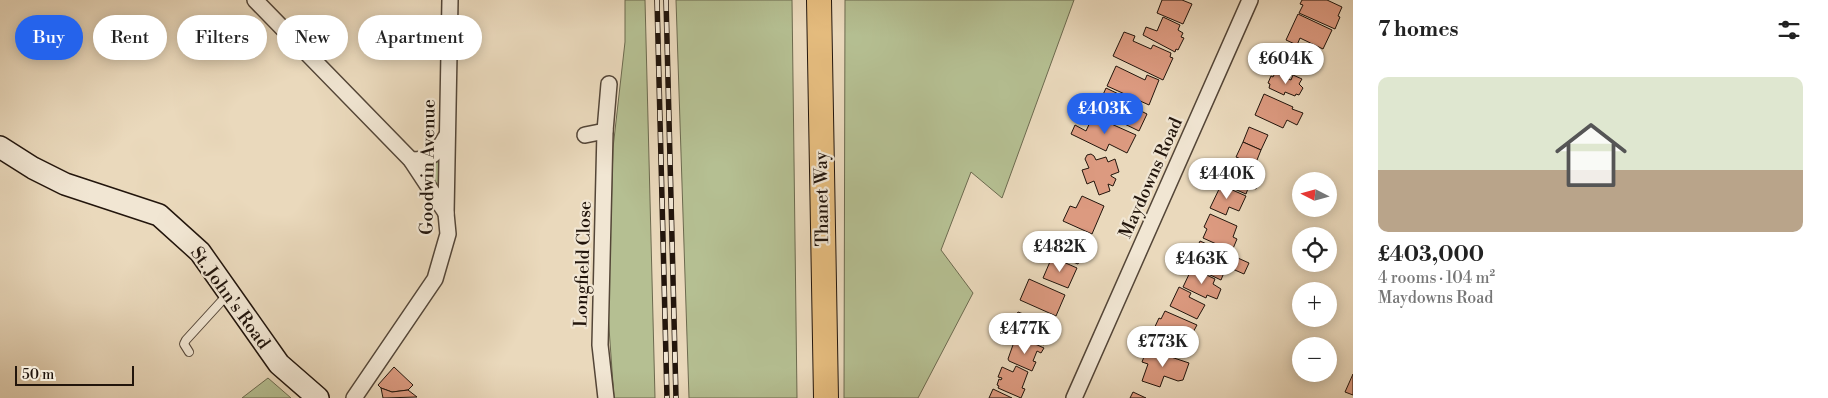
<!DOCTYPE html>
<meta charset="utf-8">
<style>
body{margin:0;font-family:"Libre Bodoni",serif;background:#f6f6f6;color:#222;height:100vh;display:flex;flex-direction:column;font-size:19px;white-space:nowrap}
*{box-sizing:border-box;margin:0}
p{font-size:16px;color:#767676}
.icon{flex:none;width:28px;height:28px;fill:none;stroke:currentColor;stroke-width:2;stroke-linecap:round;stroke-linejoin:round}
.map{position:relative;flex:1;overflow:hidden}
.sheet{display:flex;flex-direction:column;background:#fff;width:475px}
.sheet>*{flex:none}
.hud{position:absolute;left:15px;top:15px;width:475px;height:45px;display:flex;gap:10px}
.needle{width:32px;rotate:276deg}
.fabs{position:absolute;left:1292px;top:172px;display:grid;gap:10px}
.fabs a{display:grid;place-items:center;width:45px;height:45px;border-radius:50%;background:#fff;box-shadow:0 2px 12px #0003;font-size:25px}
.scale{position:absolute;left:15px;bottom:12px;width:119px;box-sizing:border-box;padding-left:5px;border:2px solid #22150c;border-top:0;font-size:14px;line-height:18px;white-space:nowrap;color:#22150c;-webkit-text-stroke:4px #f1e6d3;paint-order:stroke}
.price{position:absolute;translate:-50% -42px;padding:0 11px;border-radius:18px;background:#fff;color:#222;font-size:16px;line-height:32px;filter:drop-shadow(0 1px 2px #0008)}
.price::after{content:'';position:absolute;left:50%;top:30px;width:15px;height:11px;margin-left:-8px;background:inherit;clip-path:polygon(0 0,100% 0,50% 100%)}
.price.active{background:#2563eb;color:#fff}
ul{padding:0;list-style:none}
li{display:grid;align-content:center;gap:10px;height:265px;padding:0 25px}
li+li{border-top:1px solid #e0e0e0}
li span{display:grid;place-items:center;height:155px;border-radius:10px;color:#555}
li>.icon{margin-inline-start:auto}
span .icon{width:90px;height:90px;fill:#fffc;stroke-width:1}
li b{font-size:21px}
h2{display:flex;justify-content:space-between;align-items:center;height:60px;padding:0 25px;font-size:21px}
.chip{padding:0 18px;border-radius:22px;background:#fff;box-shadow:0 2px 12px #0003;font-size:18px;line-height:45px}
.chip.active{background:#2563eb;color:#fff}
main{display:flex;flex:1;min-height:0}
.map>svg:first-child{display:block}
.green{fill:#b5bf92;stroke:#6c6a4f}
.building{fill:#dc9a80;stroke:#22150c}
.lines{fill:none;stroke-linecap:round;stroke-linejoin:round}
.service-casing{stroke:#544638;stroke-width:10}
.minor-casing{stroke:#544638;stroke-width:18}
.secondary-casing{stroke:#22150c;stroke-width:24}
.primary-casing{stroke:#22150c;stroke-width:26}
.service{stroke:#f1e6d3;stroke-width:8}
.minor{stroke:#f1e6d3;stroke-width:15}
.secondary{stroke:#f1e6d3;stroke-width:21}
.primary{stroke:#e5bc7e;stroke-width:24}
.rail-casing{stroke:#22150c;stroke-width:5.5}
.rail{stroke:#f1e6d3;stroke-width:4;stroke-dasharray:11;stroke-linecap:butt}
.labels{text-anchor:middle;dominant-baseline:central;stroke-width:4.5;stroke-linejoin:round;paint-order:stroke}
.street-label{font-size:18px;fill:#22150c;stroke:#f1e6d3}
</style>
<main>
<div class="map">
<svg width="1353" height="398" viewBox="0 0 1353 398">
<rect width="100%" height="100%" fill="#ead9bc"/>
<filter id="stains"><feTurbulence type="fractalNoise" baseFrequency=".004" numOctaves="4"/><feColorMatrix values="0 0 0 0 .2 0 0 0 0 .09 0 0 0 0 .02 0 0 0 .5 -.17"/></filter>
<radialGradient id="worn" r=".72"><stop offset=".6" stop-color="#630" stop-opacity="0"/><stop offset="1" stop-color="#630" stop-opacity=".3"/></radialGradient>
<!-- green -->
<g class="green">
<path d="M 625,0 L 645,0 L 655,398 L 614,398 L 608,314 L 613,148 L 625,42 Z"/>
<path d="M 676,0 L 792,0 L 797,398 L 689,398 Z"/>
<path d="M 845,0 L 1074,0 L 1002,198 L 971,172 L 941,250 L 973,293 L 918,398 L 844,398 Z"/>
<path d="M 447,134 L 446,213 L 411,160 L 425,159 Z"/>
<path d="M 268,378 L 291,398 L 242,398 Z"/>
</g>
<!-- building -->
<g class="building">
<path d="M 1162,0 L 1182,0 L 1192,4 L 1183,24 L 1157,13 Z"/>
<path d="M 1302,0 L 1327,0 L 1342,7 L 1338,16 L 1340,17 L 1335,29 L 1299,13 L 1303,5 L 1300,4 Z"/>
<path d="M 1298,14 L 1332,30 L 1323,49 L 1300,38 L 1297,45 L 1286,40 Z"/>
<path d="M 1163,17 L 1180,25 L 1178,30 L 1183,33 L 1181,37 L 1184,38 L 1178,50 L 1176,49 L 1175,52 L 1143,35 L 1146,27 L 1157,31 Z"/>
<path d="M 1124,32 L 1135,36 L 1133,41 L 1151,49 L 1153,45 L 1171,53 L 1170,57 L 1173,58 L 1163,80 L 1113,56 Z"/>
<path d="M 1289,46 L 1320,60 L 1316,70 L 1313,68 L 1310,73 L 1300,68 L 1299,71 L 1281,63 Z"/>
<path d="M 1116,66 L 1145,80 L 1147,75 L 1159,80 L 1149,105 L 1107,86 Z"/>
<path d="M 1275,73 L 1291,80 L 1293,75 L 1302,79 L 1299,84 L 1303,88 L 1299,95 L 1296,94 L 1295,96 L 1285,92 L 1284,95 L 1269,88 L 1270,84 L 1268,83 L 1271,76 L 1273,77 Z"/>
<path d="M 1106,88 L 1129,99 L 1127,104 L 1147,114 L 1139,131 L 1106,115 L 1112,102 L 1102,97 Z"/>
<path d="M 1264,94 L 1293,107 L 1292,109 L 1303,113 L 1297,125 L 1287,120 L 1283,128 L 1255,115 Z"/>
<path d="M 1092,118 L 1097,120 L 1098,118 L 1136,135 L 1127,153 L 1109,144 L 1106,151 L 1071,134 L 1075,125 L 1086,131 Z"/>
<path d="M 1249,127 L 1268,135 L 1261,150 L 1243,142 Z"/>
<path d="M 1243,142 L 1261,150 L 1255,165 L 1236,157 Z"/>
<path d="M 1091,154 L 1094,156 L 1096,160 L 1106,157 L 1108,162 L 1115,159 L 1119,172 L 1111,175 L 1111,176 L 1116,179 L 1113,186 L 1108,184 L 1110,191 L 1099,195 L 1094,181 L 1087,184 L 1082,170 L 1089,168 L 1085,159 L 1087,155 Z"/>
<path d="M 1233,161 L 1247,167 L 1245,171 L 1260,178 L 1256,189 L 1249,186 L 1246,194 L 1223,184 Z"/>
<path d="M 1221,185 L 1246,196 L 1239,211 L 1229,207 L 1226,215 L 1210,208 Z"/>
<path d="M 1082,196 L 1104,206 L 1092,234 L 1063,221 L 1070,206 L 1076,208 Z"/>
<path d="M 1210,214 L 1237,226 L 1233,237 L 1237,239 L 1232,251 L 1203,238 L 1207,229 L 1204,227 Z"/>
<path d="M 1062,234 L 1087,244 L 1078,264 L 1053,254 Z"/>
<path d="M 1200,241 L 1249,263 L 1244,274 L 1221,264 L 1219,268 L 1225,270 L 1221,280 L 1189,265 Z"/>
<path d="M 1052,257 L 1077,268 L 1068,288 L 1043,278 Z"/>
<path d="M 1192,268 L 1215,279 L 1213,284 L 1221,289 L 1217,299 L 1207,295 L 1206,298 L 1183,287 Z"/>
<path d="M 1029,279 L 1065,295 L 1056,316 L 1020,300 Z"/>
<path d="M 1179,287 L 1191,293 L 1189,297 L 1205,305 L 1197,319 L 1170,306 Z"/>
<path d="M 1165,311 L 1197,325 L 1191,336 L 1198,339 L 1192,351 L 1152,333 L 1159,318 L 1161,319 Z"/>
<path d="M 1018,312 L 1037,319 L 1040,314 L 1052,319 L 1045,335 L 1048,337 L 1044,345 L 1019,334 L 1023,327 L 1012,322 Z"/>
<path d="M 1026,340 L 1044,348 L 1041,353 L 1037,351 L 1033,361 L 1036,362 L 1032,371 L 1009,361 L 1008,359 L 1014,342 L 1024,345 Z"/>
<path d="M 1147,349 L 1189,363 L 1183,380 L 1178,381 L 1164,376 L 1160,387 L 1142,381 L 1148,364 L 1142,362 Z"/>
<path d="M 1016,366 L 1028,372 L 1022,388 L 1025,389 L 1021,398 L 998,388 L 999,386 L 997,385 L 999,379 L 1001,380 L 1002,378 L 998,377 L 1002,367 L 1013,372 Z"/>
<path d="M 394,367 L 413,385 L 408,390 L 392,392 L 381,388 L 378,385 Z"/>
<path d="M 1353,374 L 1353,395 L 1345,392 Z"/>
<path d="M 381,388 L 392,392 L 408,390 L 417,397 L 383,398 Z"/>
<path d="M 993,389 L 1012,398 L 989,398 Z"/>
<path d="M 1133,392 L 1146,398 L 1130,398 Z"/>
</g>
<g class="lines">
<defs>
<path id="service" d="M 189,352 L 184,344 L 186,340 L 228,294"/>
<g id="minor">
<path d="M 255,0 L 411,160 L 446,213"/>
<path d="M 585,135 L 605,131"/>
<path d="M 411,160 C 434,159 436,154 447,135"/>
<path d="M 354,398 L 435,279 L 448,234 L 446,213 L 450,0"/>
<path d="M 606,398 L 600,345 L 605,131 L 609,84"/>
<path d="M 1074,398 L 1250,0"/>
</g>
<path id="secondary" d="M 0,147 L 33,168 L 65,184 L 159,215 L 200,252 L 279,364 L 318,398"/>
<path id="primary" d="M 819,0 L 826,398"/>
</defs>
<!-- service casing -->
<use href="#service" class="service-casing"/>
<!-- minor casing -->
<use href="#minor" class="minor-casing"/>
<!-- secondary casing -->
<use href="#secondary" class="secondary-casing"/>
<!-- primary casing -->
<use href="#primary" class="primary-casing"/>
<!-- service -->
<use href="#service" class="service"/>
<!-- minor -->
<use href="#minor" class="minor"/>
<!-- secondary -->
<use href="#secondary" class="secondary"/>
<!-- primary -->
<use href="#primary" class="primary"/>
<defs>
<g id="rail">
<path d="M 657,0 L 667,398"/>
<path d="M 666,0 L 676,398"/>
</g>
</defs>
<!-- rail casing -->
<use href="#rail" class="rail-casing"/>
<!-- rail -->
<use href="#rail" class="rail"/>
</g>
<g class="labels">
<!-- street labels -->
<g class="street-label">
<text transform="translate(428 167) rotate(-89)">Goodwin Avenue</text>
<text transform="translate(1151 178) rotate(-66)">Maydowns Road</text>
<text transform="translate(822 199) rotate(-91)">Thanet Way</text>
<text transform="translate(583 264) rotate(-88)">Longfield Close</text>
<text transform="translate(230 298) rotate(54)">St. John's Road</text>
</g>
</g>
<rect width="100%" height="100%" filter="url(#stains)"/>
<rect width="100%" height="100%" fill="url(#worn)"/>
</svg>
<div class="fabs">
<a><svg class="needle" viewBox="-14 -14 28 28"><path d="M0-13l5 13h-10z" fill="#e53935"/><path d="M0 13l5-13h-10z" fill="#767676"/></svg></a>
<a><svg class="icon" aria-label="locate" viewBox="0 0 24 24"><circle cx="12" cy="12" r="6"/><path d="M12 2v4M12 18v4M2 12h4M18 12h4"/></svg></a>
<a>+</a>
<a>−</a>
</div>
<div class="scale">50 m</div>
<b class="price" style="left:1286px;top:85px">£604K</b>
<b class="price active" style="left:1105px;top:135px">£403K</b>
<b class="price" style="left:1227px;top:200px">£440K</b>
<b class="price" style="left:1060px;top:273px">£482K</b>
<b class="price" style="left:1202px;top:285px">£463K</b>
<b class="price" style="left:1025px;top:355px">£477K</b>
<b class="price" style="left:1163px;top:368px">£773K</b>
<div class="hud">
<a class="chip active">Buy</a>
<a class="chip">Rent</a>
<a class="chip">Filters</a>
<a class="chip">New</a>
<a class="chip">Apartment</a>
</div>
</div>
<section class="sheet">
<h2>7 homes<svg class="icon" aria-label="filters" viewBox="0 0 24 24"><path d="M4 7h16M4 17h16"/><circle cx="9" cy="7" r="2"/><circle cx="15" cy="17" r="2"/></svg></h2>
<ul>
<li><span style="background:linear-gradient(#dfe7d0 60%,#b9a48a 0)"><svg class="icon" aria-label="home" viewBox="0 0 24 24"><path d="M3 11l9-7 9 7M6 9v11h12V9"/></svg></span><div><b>£403,000</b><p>4 rooms · 104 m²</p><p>Maydowns Road</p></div></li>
</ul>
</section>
</main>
